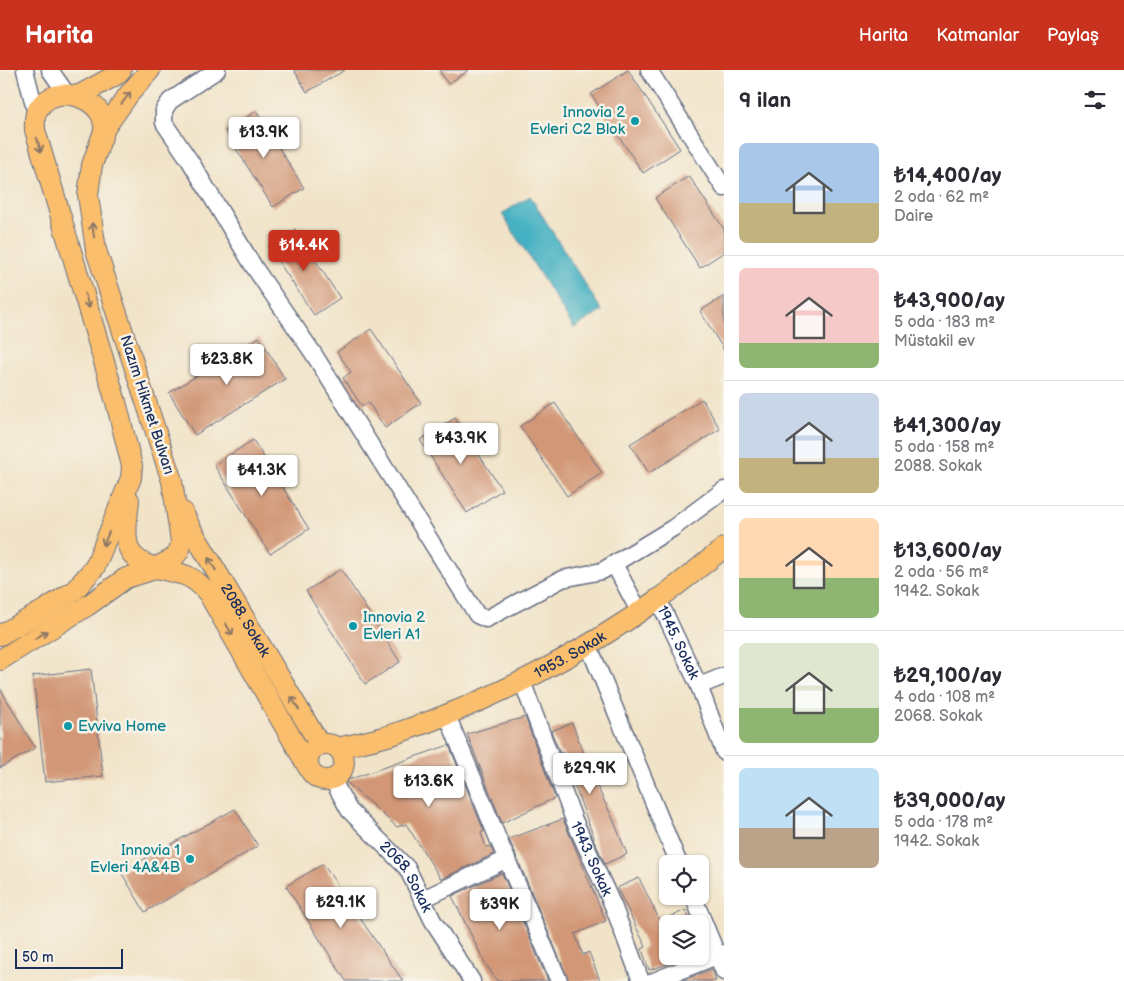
<!DOCTYPE html>
<html lang="tr">
<meta charset="utf-8">
<style>
body{margin:0;font-family:"Balsamiq Sans",sans-serif;background:#f7f7f7;color:#2b2b33;height:100vh;display:flex;flex-direction:column;font-size:19px;white-space:nowrap}
*{box-sizing:border-box;margin:0}
p{font-size:16px;color:#7c7c81}
.icon{flex:none;width:28px;height:28px;fill:none;stroke:currentColor;stroke-width:2;stroke-linecap:round;stroke-linejoin:round}
.map{position:relative;flex:1;overflow:hidden}
.panel{display:flex;flex-direction:column;background:#fff;width:400px}
.panel>*{flex:none}
.tools{position:absolute;left:659px;top:785px;display:grid;gap:10px}
.tools a{display:grid;place-items:center;width:50px;height:50px;border-radius:8px;background:#fff;box-shadow:0 1px 4px #0004;font-size:25px}
.scale{position:absolute;left:15px;bottom:12px;width:108px;box-sizing:border-box;padding-left:5px;border:2px solid #1b2f5e;border-top:0;font-size:14px;line-height:18px;white-space:nowrap;color:#1b2f5e;-webkit-text-stroke:4px #f7f3e8;paint-order:stroke}
.price{position:absolute;translate:-50% -42px;padding:0 11px;border-radius:5px;background:#fff;color:#222;font-size:16px;line-height:32px;filter:drop-shadow(0 1px 2px #0008)}
.price::after{content:'';position:absolute;left:50%;top:30px;width:15px;height:11px;margin-left:-8px;background:inherit;clip-path:polygon(0 0,100% 0,50% 100%)}
.price.current{background:#c8321e;color:#fff}
ul{padding:0;list-style:none}
li{display:flex;align-items:center;gap:15px;height:125px;padding:0 15px}
li+li{border-top:1px solid #e1e1e2}
li span{display:grid;place-items:center;flex:none;width:140px;height:100px;border-radius:8px;color:#555}
li>.icon{margin-inline-start:auto}
span .icon{width:60px;height:60px;fill:#fffc;stroke-width:1}
li b{font-size:21px}
h2{display:flex;justify-content:space-between;align-items:center;height:60px;padding:0 15px;font-size:21px}
header{display:flex;align-items:center;gap:30px;box-sizing:border-box;height:70px;padding:0 25px;background:#c8321e;color:#fff}
header strong{font-size:24px}
nav{display:flex;gap:28px;margin-inline-start:auto;font-size:18px}
main{display:flex;flex:1;min-height:0}
.map>svg:first-child{display:block}
.water{fill:#45b1c2;stroke:#307090}
.building{fill:#d19777}
.lines{fill:none;stroke-linecap:round;stroke-linejoin:round}
.minor-casing{stroke:#666e83;stroke-width:19}
.major-casing{stroke:#666e83;stroke-width:22}
.minor{stroke:#fff;stroke-width:16}
.major{stroke:#fabe6d;stroke-width:20}
.oneway{stroke:#8a7666}
.culture-dot{fill:#0f9aa8;stroke:#f7f3e8;stroke-width:2}
.labels{text-anchor:middle;dominant-baseline:central;stroke-width:5;stroke-linejoin:round;paint-order:stroke}
.culture-label{font-size:15px;fill:#0d838f;stroke:#f7f3e8;text-anchor:end}
.street-label{font-size:15px;fill:#1b2f5e;stroke:#f7f3e8}
</style>
<header>
<strong>Harita</strong>
<nav><a>Harita</a><a>Katmanlar</a><a>Paylaş</a></nav>
</header>
<main>
<div class="map">
<svg width="724" height="911" viewBox="0 0 724 911">
<rect width="100%" height="100%" fill="#f7f3e8"/>
<filter id="ink" filterUnits="userSpaceOnUse"><feTurbulence type="fractalNoise" baseFrequency=".02" numOctaves="2"/><feDisplacementMap in="SourceGraphic" scale="10" xChannelSelector="R" yChannelSelector="G"/><feConvolveMatrix kernelMatrix="1 2 1 2 8 2 1 2 1" color-interpolation-filters="sRGB"/></filter>
<filter id="wash" filterUnits="userSpaceOnUse"><feTurbulence type="fractalNoise" baseFrequency=".0096" numOctaves="4" result="noise"/><feDisplacementMap in="SourceGraphic" scale="20" xChannelSelector="R" yChannelSelector="G"/><feGaussianBlur stdDeviation="1.12" result="paint"/><feColorMatrix in="noise" values="0 0 0 0 0 0 0 0 0 0 0 0 0 0 0 0 0 1.4 0 .05"/><feComposite in="paint" operator="in"/></filter>
<g filter="url(#wash)">
<rect width="100%" height="100%" fill="#f1e3c7"/>
<!-- water -->
<path class="water" d="M 530,126 L 602,241 L 574,258 L 502,144 Z"/>
<g id="blocks">
<!-- building -->
<g class="building">
<path d="M 294,0 L 345,0 L 307,22 Z"/>
<path d="M 439,0 L 469,0 L 448,14 Z"/>
<path d="M 628,0 L 680,79 L 643,103 L 591,24 Z"/>
<path d="M 256,41 L 304,118 L 273,137 L 225,61 Z"/>
<path d="M 689,106 L 724,159 L 724,182 L 700,198 L 655,128 Z"/>
<path d="M 295,159 L 340,228 L 314,245 L 268,176 Z"/>
<path d="M 724,226 L 724,280 L 700,241 Z"/>
<path d="M 371,259 L 421,333 L 385,358 L 368,332 L 362,336 L 343,308 L 351,302 L 337,282 Z"/>
<path d="M 259,267 L 285,309 L 195,365 L 169,323 Z"/>
<path d="M 702,329 L 720,359 L 649,403 L 630,374 Z"/>
<path d="M 555,333 L 602,403 L 567,426 L 520,356 Z"/>
<path d="M 455,348 L 502,420 L 467,443 L 420,370 Z"/>
<path d="M 253,370 L 309,459 L 270,484 L 214,395 Z"/>
<path d="M 341,499 L 400,592 L 365,614 L 306,521 Z"/>
<path d="M 91,599 L 103,706 L 45,712 L 33,606 Z"/>
<path d="M 0,618 L 35,678 L 0,698 Z"/>
<path d="M 525,647 L 555,728 L 502,753 L 467,664 Z"/>
<path d="M 572,653 L 596,714 L 613,749 L 627,784 L 605,794 L 593,768 L 594,768 L 562,682 L 560,683 L 551,661 Z"/>
<path d="M 449,675 L 484,761 L 481,763 L 486,777 L 490,776 L 494,784 L 441,809 L 406,754 L 397,757 L 345,711 Z"/>
<path d="M 235,739 L 258,776 L 145,842 L 121,802 Z"/>
<path d="M 563,749 L 606,851 L 575,864 L 583,885 L 589,882 L 600,911 L 569,911 L 509,769 Z"/>
<path d="M 323,794 L 403,911 L 346,911 L 286,816 Z"/>
<path d="M 502,803 L 548,911 L 497,911 L 485,893 L 452,826 Z"/>
<path d="M 639,808 L 660,851 L 686,840 L 691,854 L 668,854 L 668,894 L 649,900 L 642,879 L 646,877 L 617,818 Z"/>
<path d="M 712,899 L 716,911 L 681,911 Z"/>
</g>
</g>
</g>
<g filter="url(#ink)">
<use href="#blocks" fill-opacity="0" stroke="#666e83" stroke-width="1"/>
<g class="lines">
<defs>
<g id="minor">
<path d="M 25,0 L 36,43"/>
<path d="M 50,0 L 66,23"/>
<path d="M 217,0 L 170,31 L 164,40 L 164,53 L 190,91 L 254,197 L 313,283 L 477,545 L 486,549 L 562,509 L 602,501 L 673,458 L 724,420"/>
<path d="M 649,0 L 724,118"/>
<path d="M 614,494 L 639,541"/>
<path id="s1" d="M 658,529 L 699,616 L 724,682"/>
<path d="M 588,574 L 679,794"/>
<path id="s2" d="M 522,611 L 574,750 L 614,838 L 641,911"/>
<path d="M 699,616 L 724,606"/>
<path d="M 447,645 L 501,776 L 559,911"/>
<path id="s3" d="M 332,709 L 349,740 L 407,798 L 433,851 L 472,911"/>
<path d="M 693,826 L 724,902"/>
<path d="M 423,829 L 507,789"/>
<path d="M 654,911 L 724,883"/>
</g>
<g id="major">
<path d="M 78,26 L 116,5 L 121,0"/>
<path d="M 129,430 C 128,445 124,462 128,476 C 135,499 169,499 187,506 C 196,510 202,516 208,523 L 308,697"/>
<path id="s4" d="M 183,442 L 190,457 L 320,675"/>
<path d="M 0,565 L 46,539 L 75,520 L 95,497 L 131,408 L 132,396 L 116,332 L 35,60 C 35,54 34,46 37,41 C 50,16 87,22 100,43 C 103,47 103,53 105,58"/>
<path d="M 0,590 L 87,536 L 126,508 L 146,502 L 173,489 L 179,481 L 181,472 L 172,411 L 96,180 L 88,125 L 92,95 L 105,58 L 129,24 L 150,0"/>
<circle cx="326" cy="692" r="18"/>
<path id="s5" d="M 338,678 C 359,673 380,669 400,662 C 489,632 582,584 658,529 C 681,513 702,495 724,478"/>
</g>
</defs>
<!-- minor casing -->
<use href="#minor" class="minor-casing"/>
<!-- major casing -->
<use href="#major" class="major-casing"/>
<!-- minor -->
<use href="#minor" class="minor"/>
<!-- major -->
<use href="#major" class="major"/>
</g>
<!-- one-way arrows -->
<defs><path id="oneway-shaft" d="M-6 0H5M1.5-3L5.5 0L1.5 3" fill="none" stroke-width="1.6" stroke-linecap="round" stroke-linejoin="round" transform="scale(1.25)"/></defs>
<g class="oneway">
<use href="#oneway-shaft" transform="translate(126 28) rotate(-53)"/>
<use href="#oneway-shaft" transform="translate(39 75) rotate(73)"/>
<use href="#oneway-shaft" transform="translate(93 160) rotate(-99)"/>
<use href="#oneway-shaft" transform="translate(87 231) rotate(74)"/>
<use href="#oneway-shaft" transform="translate(106 469) rotate(112)"/>
<use href="#oneway-shaft" transform="translate(212 494) rotate(-121)"/>
<use href="#oneway-shaft" transform="translate(229 559) rotate(60)"/>
<use href="#oneway-shaft" transform="translate(41 565) rotate(-32)"/>
<use href="#oneway-shaft" transform="translate(295 633) rotate(-121)"/>
</g>
</g>
<!-- markers -->
<g class="culture-dot">
<circle cx="635" cy="51" r="5"/>
<circle cx="353" cy="556" r="5"/>
<circle cx="68" cy="656" r="5"/>
<circle cx="190" cy="789" r="5"/>
</g>
<g class="labels">
<!-- culture labels -->
<g class="culture-label">
<text x="625" y="42">Innovia 2<tspan x="625" dy="17">Evleri C2 Blok</tspan></text>
<text x="363" y="547" text-anchor="start">Innovia 2<tspan x="363" dy="17">Evleri A1</tspan></text>
<text x="78" y="656" text-anchor="start">Evviva Home</text>
<text x="180" y="780">Innovia 1<tspan x="180" dy="17">Evleri 4A&amp;4B</tspan></text>
</g>
<!-- street labels -->
<g class="street-label">
<text transform="translate(147 335) rotate(72)">Nazım Hikmet Bulvarı</text>
<text stroke="none"><textPath href="#s4" startOffset="125">2088. Sokak</textPath></text>
<text stroke="none"><textPath href="#s1" startOffset="48">1945. Sokak</textPath></text>
<text stroke="none"><textPath href="#s5" startOffset="251">1953. Sokak</textPath></text>
<text stroke="none"><textPath href="#s2" startOffset="191">1943. Sokak</textPath></text>
<text stroke="none"><textPath href="#s3" startOffset="124">2068. Sokak</textPath></text>
</g>
</g>
</svg>
<div class="tools">
<a><svg class="icon" aria-label="locate" viewBox="0 0 24 24"><circle cx="12" cy="12" r="6"/><path d="M12 2v4M12 18v4M2 12h4M18 12h4"/></svg></a>
<a><svg class="icon" aria-label="layers" viewBox="0 0 24 24"><path d="M12 4l9 5-9 5-9-5zM3 14l9 5 9-5"/></svg></a>
</div>
<div class="scale">50 m</div>
<b class="price" style="left:264px;top:89px">₺13.9K</b>
<b class="price current" style="left:304px;top:202px">₺14.4K</b>
<b class="price" style="left:227px;top:316px">₺23.8K</b>
<b class="price" style="left:461px;top:395px">₺43.9K</b>
<b class="price" style="left:262px;top:427px">₺41.3K</b>
<b class="price" style="left:590px;top:725px">₺29.9K</b>
<b class="price" style="left:429px;top:738px">₺13.6K</b>
<b class="price" style="left:341px;top:859px">₺29.1K</b>
<b class="price" style="left:500px;top:861px">₺39K</b>
</div>
<section class="panel">
<h2>9 ilan<svg class="icon" aria-label="filters" viewBox="0 0 24 24"><path d="M4 7h16M4 17h16"/><circle cx="9" cy="7" r="2"/><circle cx="15" cy="17" r="2"/></svg></h2>
<ul>
<li><span style="background:linear-gradient(#a9c7e8 60%,#c2b280 0)"><svg class="icon" aria-label="home" viewBox="0 0 24 24"><path d="M3 11l9-7 9 7M6 9v11h12V9"/></svg></span><div><b>₺14,400/ay</b><p>2 oda · 62 m²</p><p>Daire</p></div></li>
<li><span style="background:linear-gradient(#f6c9c9 75%,#8fb573 0)"><svg class="icon" aria-label="home" viewBox="0 0 24 24"><path d="M3 11l9-7 9 7M6 9v11h12V9"/></svg></span><div><b>₺43,900/ay</b><p>5 oda · 183 m²</p><p>Müstakil ev</p></div></li>
<li><span style="background:linear-gradient(#c9d6e8 65%,#c2b280 0)"><svg class="icon" aria-label="home" viewBox="0 0 24 24"><path d="M3 11l9-7 9 7M6 9v11h12V9"/></svg></span><div><b>₺41,300/ay</b><p>5 oda · 158 m²</p><p>2088. Sokak</p></div></li>
<li><span style="background:linear-gradient(#ffd9b3 60%,#8fb573 0)"><svg class="icon" aria-label="home" viewBox="0 0 24 24"><path d="M3 11l9-7 9 7M6 9v11h12V9"/></svg></span><div><b>₺13,600/ay</b><p>2 oda · 56 m²</p><p>1942. Sokak</p></div></li>
<li><span style="background:linear-gradient(#dfe7d0 65%,#8fb573 0)"><svg class="icon" aria-label="home" viewBox="0 0 24 24"><path d="M3 11l9-7 9 7M6 9v11h12V9"/></svg></span><div><b>₺29,100/ay</b><p>4 oda · 108 m²</p><p>2068. Sokak</p></div></li>
<li><span style="background:linear-gradient(#bfe0f5 60%,#b9a48a 0)"><svg class="icon" aria-label="home" viewBox="0 0 24 24"><path d="M3 11l9-7 9 7M6 9v11h12V9"/></svg></span><div><b>₺39,000/ay</b><p>5 oda · 178 m²</p><p>1942. Sokak</p></div></li>
</ul>
</section>
</main>
